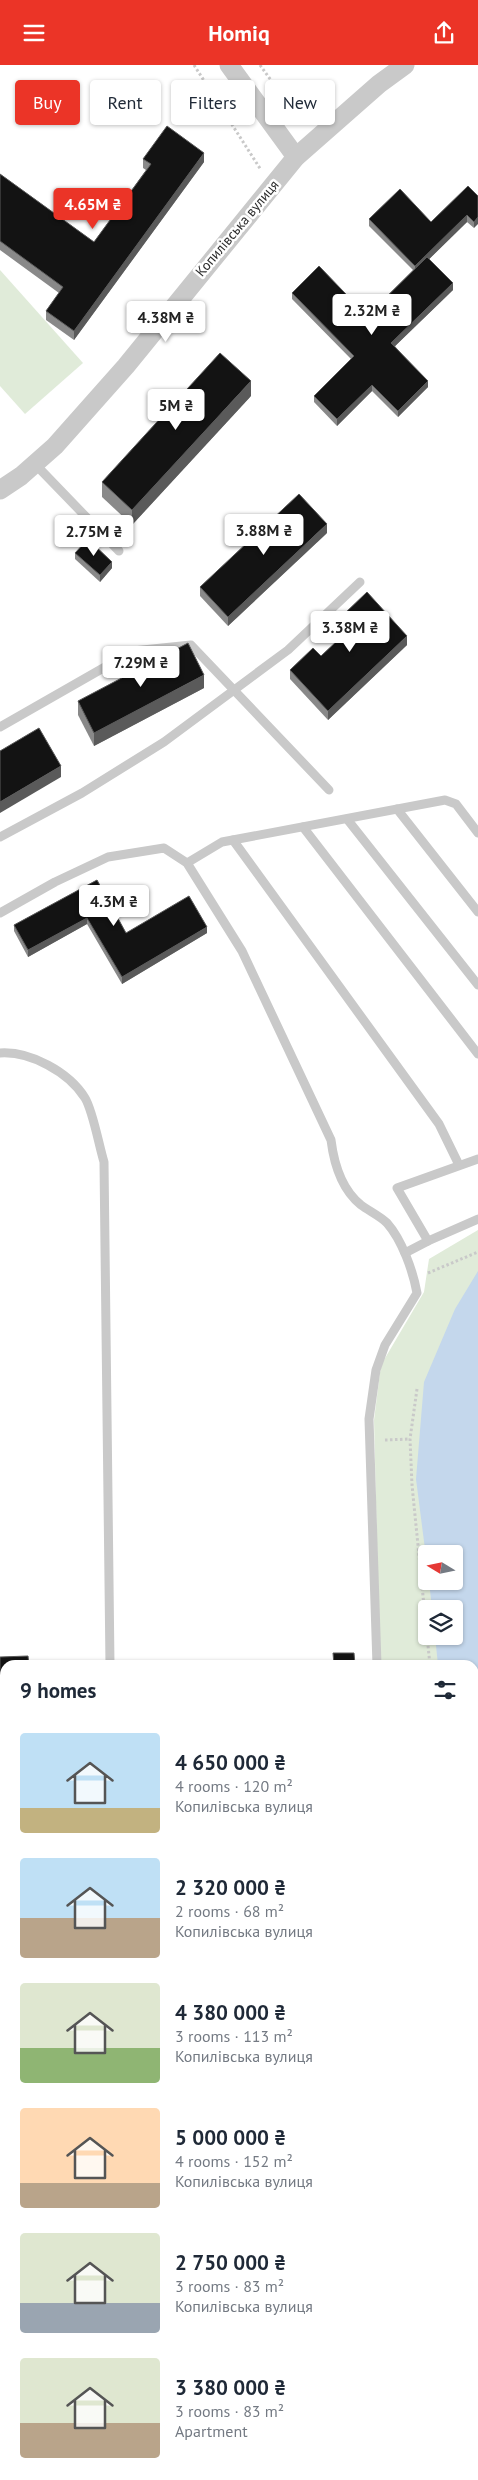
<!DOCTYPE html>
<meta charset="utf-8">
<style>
body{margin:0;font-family:"PT Sans",sans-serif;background:#f2f2f3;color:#1f2937;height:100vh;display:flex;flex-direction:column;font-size:19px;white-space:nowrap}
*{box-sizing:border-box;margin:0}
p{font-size:16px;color:#747a83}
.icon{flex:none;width:28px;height:28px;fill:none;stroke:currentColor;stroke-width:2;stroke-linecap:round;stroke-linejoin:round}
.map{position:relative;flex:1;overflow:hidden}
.sheet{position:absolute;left:0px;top:1595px;width:479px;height:820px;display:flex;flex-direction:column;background:#fff;border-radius:15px 15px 0 0;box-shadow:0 1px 4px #0004}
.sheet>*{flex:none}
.banner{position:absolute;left:15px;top:15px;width:449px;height:45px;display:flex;gap:10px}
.needle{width:32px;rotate:280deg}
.fabs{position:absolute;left:418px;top:1480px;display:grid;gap:10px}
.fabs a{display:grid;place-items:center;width:45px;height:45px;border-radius:5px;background:#fff;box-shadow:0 1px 4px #0004;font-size:25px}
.price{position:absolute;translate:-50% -42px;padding:0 11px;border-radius:5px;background:#fff;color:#222;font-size:16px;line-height:32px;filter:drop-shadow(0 1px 2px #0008)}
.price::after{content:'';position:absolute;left:50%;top:30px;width:15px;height:11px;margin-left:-8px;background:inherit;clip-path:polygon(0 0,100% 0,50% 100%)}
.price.active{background:#eb3427;color:#fff}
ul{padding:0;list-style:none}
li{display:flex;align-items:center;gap:15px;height:125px;padding:0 20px}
li span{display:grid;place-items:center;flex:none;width:140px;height:100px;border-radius:5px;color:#555}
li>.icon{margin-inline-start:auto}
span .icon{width:60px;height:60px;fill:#fffc;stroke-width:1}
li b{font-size:21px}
h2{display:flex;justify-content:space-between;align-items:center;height:60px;padding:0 20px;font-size:21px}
.chip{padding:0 18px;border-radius:5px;background:#fff;box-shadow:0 1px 4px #0004;font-size:18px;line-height:45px}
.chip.active{background:#eb3427;color:#fff}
header{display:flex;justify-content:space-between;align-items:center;height:65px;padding:0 20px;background:#eb3427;color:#fff;font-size:22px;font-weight:700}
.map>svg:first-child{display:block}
.green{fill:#e0ebd9;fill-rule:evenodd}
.water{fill:#c4d7ec}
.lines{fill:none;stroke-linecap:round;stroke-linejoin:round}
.path{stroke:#c9c9c9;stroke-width:3;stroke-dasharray:2.5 2.5;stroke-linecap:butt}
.lane{stroke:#c9c9c9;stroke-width:9}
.street{stroke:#c9c9c9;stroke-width:19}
.wall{fill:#898989}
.shaded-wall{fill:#5a5a5a}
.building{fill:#131313;stroke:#5a5a5a}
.labels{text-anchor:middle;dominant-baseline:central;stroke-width:5;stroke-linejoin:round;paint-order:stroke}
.street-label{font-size:14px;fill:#2c2c2c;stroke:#fff}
</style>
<header><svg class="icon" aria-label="menu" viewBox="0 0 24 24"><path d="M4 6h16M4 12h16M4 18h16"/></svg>Homiq<svg class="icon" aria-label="share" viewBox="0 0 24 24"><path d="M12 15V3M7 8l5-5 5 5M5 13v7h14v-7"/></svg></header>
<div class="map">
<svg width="478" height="2415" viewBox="0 0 478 2415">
<rect width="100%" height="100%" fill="#fff"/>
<!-- green -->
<g class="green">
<path d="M 0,205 L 83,298 L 25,349 L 0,321 Z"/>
<path d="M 478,1165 L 478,2415 L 389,2415 L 390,2410 L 474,2410 L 474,1600 L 380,1600 L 374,1355 L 381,1300 L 424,1227 L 429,1194 ZM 426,1489 L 454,1489 L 454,1516 L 426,1516 ZM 426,1544 L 454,1544 L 454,1571 L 426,1571 Z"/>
</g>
<!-- water -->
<path class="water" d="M 478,1206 L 478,1716 L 474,1706 L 474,1600 L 438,1600 L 435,1571 L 454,1571 L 454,1544 L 432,1544 L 429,1516 L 454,1516 L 454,1489 L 426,1489 L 426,1492 L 416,1414 L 424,1317 L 455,1244 Z"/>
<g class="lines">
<!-- path -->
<g class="path">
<path d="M 194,0 L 261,105"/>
<path d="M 260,0 L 303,60"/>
<path d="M 428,1208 L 478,1187"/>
<path d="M 417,1324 L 410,1374 L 412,1420 L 426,1561"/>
<path d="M 385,1375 L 410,1374"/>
<path d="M 427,1571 L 430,1600"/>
<path d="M 474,1748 L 478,1756"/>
<path d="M 474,1814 L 478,1818"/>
</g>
<!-- lane -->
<g class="lane">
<path d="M 35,399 L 119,486"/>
<path d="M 0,662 L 133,586 L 191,580 L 329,725"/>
<path d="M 397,744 L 478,847"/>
<path d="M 347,754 L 478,920"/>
<path d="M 303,762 L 478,989"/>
<path d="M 0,772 L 82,728 L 164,677 L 288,585 L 360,517"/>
<path d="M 233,775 L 439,1059 L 459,1100"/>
<path d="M 187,798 L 222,777 L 445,735 L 456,739 L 478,768"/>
<path d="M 0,848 L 55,817 L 108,792 L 164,783 L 187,798 L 242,886 L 331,1075 C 334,1099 341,1124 361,1140 C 369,1146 380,1151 387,1158 C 402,1175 413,1206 417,1228 L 385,1280 L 376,1305 L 369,1354 L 377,1600"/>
<path d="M 0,988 C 30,986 69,1007 85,1033 C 93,1046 99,1081 104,1097 L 110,1600"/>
<path d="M 478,1094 L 397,1123 L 428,1176 L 478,1154"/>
<path d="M 405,1188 L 428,1176"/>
<path d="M 0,1821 L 5,1821"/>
<path d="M 0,1870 L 5,1870"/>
<path d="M 0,2186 L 5,2191"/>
<path d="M 158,2410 L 162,2415"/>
<path d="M 361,2415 L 361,2410"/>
</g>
<!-- street -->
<g class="street">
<path d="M 229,0 L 296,92"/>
<path d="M 0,425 L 21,411 L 55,381 L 126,301 L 296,92 L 379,19 L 405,0"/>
</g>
</g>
<!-- wall -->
<g class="wall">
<path d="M 143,94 L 204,97 L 74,275 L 46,255 L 46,246 L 59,228 L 0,185 L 0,109 L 94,177 L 146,105 L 143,103 Z"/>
<path d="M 478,131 L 474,163 L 467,157 L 429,194 L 453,225 L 395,281 L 428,322 L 398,352 L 372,326 L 337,361 L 314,337 L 314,331 L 351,294 L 292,234 L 292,228 L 367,251 L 413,205 L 369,161 L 369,154 L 431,157 Z"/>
<path d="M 251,331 L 132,460 L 102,432 L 102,417 Z"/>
<path d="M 327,468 L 228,561 L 200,531 L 200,522 Z"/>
<path d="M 75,488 L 112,503 L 100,517 L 75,494 Z"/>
<path d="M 344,549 L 407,580 L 328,655 L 290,614 L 290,605 L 321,591 L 350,564 L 344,558 Z"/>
<path d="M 204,623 L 94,681 L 78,650 L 78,636 Z"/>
<path d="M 97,815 L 126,868 L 207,868 L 122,919 L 87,859 L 28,892 L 14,866 L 14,860 Z"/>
<path d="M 0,1592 L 5,1600 L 5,1701 L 0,1701 Z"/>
<path d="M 264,2410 L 345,2410 L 345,2411 L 266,2412 Z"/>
</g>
<!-- shaded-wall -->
<g class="shaded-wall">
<path d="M 204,88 L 204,97 L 74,275 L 74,266 Z"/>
<path d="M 467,150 L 467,157 L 415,208 L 415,201 Z"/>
<path d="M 478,152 L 478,159 L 474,163 L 474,157 Z"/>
<path d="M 453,218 L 453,225 L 391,285 L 391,278 Z"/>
<path d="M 251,316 L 251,331 L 132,460 L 132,445 Z"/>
<path d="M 428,316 L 428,322 L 398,352 L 398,346 Z"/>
<path d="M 372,320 L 372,326 L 337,361 L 337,354 Z"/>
<path d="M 327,459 L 327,468 L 228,561 L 228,552 Z"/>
<path d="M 112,497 L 112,503 L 100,517 L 100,510 Z"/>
<path d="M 407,571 L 407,580 L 328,655 L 328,646 Z"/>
<path d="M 204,610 L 204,623 L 94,681 L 94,668 Z"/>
<path d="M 61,701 L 61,712 L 0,748 L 0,737 Z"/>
<path d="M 87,853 L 87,859 L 28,892 L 28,885 Z"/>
<path d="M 207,862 L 207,868 L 122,919 L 122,912 Z"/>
</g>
<!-- building -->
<g class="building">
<path d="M 167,61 L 204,88 L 74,266 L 46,246 L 63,222 L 0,176 L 0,109 L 94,177 L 151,99 L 143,94 Z"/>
<path d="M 468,121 L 478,131 L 478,152 L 474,157 L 467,150 L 415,201 L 369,154 L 400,124 L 431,157 Z"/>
<path d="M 427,192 L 453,218 L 391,278 L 428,316 L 398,346 L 372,320 L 337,354 L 314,331 L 354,291 L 292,228 L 319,201 L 367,251 Z"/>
<path d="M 220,288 L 251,316 L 132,445 L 102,417 Z"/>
<path d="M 299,429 L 327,459 L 228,552 L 200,522 Z"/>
<path d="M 88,474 L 112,497 L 100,510 L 75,488 Z"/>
<path d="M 367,527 L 407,571 L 328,646 L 290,605 L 313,583 L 321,591 L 354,560 L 344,549 Z"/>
<path d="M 188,578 L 204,610 L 94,668 L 78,636 Z"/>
<path d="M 39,663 L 61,701 L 0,737 L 0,686 Z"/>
<path d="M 97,815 L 126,868 L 189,831 L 207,862 L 122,912 L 87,853 L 28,885 L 14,860 Z"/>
<path d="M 333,1588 L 354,1588 L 355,1600 L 334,1600 Z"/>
<path d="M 28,1591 L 29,1600 L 5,1600 L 5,1694 L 0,1694 L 0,1592 Z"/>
</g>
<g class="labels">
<!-- street labels -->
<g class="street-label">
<text transform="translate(237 163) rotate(-50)">Копилівська вулиця</text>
</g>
</g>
</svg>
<div class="fabs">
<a><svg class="needle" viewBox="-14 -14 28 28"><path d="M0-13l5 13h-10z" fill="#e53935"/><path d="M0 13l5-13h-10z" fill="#747a83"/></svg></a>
<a><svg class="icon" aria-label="layers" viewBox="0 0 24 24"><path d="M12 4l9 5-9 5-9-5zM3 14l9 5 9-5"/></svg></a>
</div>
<b class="price active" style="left:93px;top:165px">4.65M ₴</b>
<b class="price" style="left:372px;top:271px">2.32M ₴</b>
<b class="price" style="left:166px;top:278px">4.38M ₴</b>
<b class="price" style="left:176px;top:366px">5M ₴</b>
<b class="price" style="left:264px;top:491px">3.88M ₴</b>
<b class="price" style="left:94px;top:492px">2.75M ₴</b>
<b class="price" style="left:350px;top:588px">3.38M ₴</b>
<b class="price" style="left:141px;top:623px">7.29M ₴</b>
<b class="price" style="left:114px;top:862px">4.3M ₴</b>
<div class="banner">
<a class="chip active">Buy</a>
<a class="chip">Rent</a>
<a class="chip">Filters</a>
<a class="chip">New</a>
</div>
<section class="sheet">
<h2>9 homes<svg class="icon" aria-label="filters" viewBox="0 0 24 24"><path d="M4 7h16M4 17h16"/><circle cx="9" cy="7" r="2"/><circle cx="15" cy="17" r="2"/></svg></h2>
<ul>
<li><span style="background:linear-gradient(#bfe0f5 75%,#c2b280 0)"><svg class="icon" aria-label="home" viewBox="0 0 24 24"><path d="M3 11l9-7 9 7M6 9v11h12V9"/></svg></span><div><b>4 650 000 ₴</b><p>4 rooms · 120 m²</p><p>Копилівська вулиця</p></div></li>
<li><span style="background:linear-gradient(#bfe0f5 60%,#b9a48a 0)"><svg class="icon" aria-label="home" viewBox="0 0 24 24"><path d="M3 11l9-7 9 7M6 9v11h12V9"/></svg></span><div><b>2 320 000 ₴</b><p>2 rooms · 68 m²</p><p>Копилівська вулиця</p></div></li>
<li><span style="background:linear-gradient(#dfe7d0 65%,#8fb573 0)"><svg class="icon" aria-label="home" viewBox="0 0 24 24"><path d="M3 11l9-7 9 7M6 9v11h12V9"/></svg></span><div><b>4 380 000 ₴</b><p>3 rooms · 113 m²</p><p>Копилівська вулиця</p></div></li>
<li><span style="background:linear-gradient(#ffd9b3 75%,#b9a48a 0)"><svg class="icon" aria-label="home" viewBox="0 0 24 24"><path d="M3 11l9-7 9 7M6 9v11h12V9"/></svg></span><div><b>5 000 000 ₴</b><p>4 rooms · 152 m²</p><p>Копилівська вулиця</p></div></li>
<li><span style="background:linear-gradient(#dfe7d0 70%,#9aa5b1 0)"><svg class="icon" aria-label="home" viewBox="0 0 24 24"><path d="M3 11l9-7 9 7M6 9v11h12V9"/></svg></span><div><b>2 750 000 ₴</b><p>3 rooms · 83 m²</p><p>Копилівська вулиця</p></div></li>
<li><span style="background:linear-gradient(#dfe7d0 65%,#b9a48a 0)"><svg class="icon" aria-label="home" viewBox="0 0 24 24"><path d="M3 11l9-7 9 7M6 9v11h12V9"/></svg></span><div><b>3 380 000 ₴</b><p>3 rooms · 83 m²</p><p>Apartment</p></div></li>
</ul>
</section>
</div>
